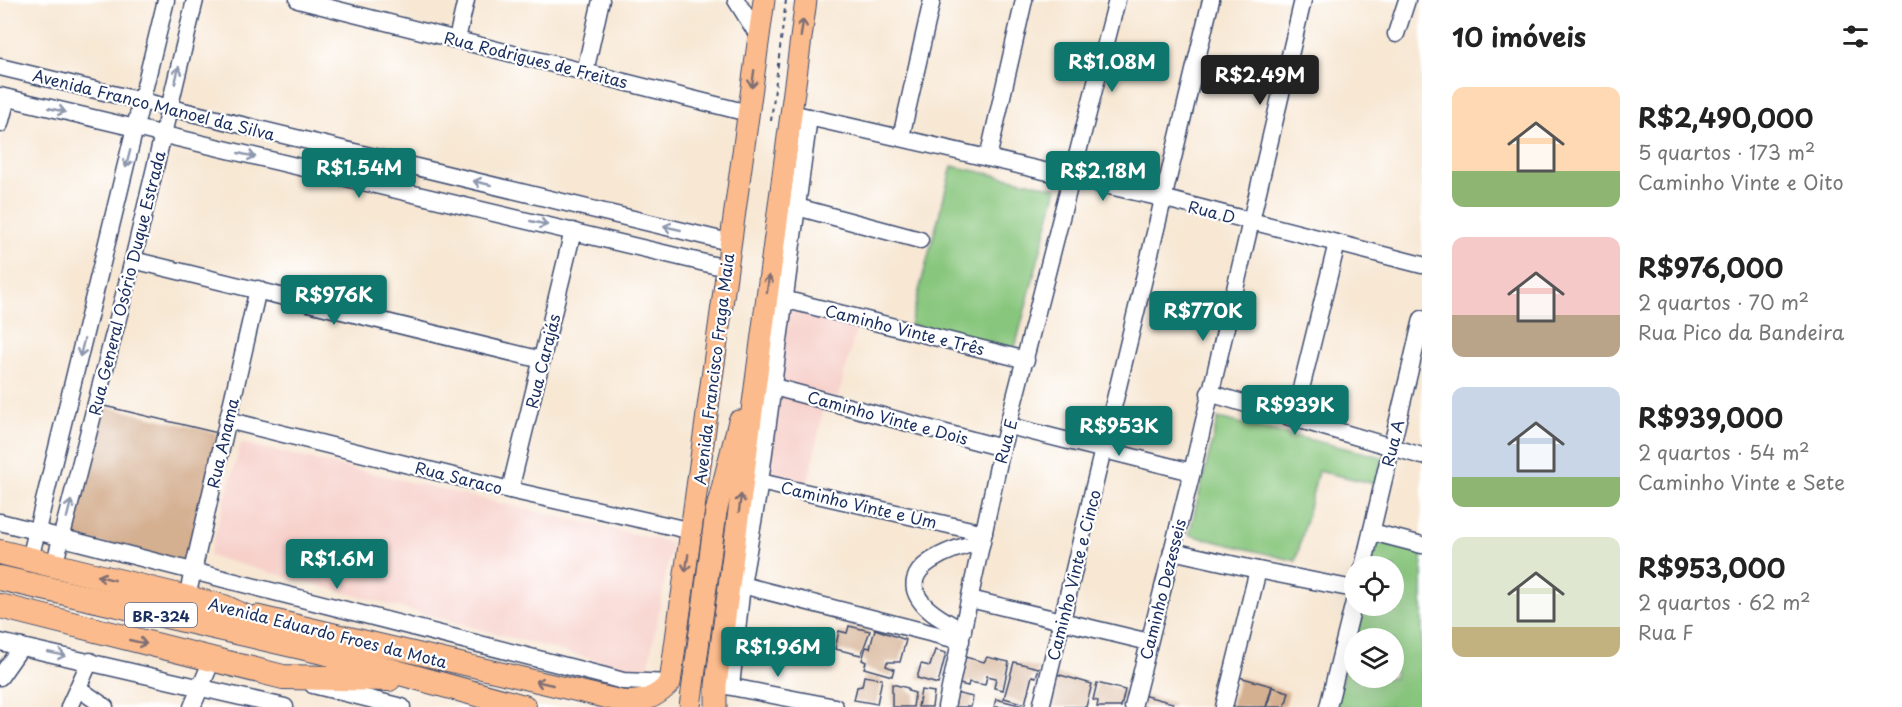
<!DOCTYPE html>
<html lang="pt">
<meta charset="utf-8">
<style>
body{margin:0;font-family:"Playpen Sans",sans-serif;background:#f2f2f2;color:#222;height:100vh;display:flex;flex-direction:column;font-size:22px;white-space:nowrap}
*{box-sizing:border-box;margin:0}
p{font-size:20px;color:#767676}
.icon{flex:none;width:33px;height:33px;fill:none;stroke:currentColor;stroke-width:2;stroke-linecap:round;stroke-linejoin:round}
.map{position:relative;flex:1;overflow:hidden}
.drawer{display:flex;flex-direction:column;background:#fff;width:480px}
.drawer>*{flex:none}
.tools{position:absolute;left:1344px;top:556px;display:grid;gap:12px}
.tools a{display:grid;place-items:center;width:60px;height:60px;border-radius:50%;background:#fff;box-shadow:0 6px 24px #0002;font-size:30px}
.price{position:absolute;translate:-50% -51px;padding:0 14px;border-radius:6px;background:#0f766e;color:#fff;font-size:20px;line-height:39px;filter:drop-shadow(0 2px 3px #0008)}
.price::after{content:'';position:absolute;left:50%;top:36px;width:18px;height:14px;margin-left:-9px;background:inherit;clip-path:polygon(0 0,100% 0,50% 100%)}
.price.selected{background:#222;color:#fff}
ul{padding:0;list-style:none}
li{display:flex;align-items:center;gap:18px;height:150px;padding:0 30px}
li span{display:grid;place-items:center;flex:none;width:168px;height:120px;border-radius:12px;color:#555}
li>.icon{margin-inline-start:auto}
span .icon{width:72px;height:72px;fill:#fffc;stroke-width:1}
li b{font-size:26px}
h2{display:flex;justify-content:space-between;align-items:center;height:72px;padding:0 30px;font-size:26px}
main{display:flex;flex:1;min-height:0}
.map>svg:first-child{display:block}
.built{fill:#f7d0ca}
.green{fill:#88c67d;stroke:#527a6e;stroke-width:1.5;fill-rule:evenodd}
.building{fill:#d4af90}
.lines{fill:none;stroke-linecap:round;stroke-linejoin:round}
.minor-casing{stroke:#3c4b70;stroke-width:19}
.major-casing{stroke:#3c4b70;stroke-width:23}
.highway-casing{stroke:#3c4b70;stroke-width:26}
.path{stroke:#3c4b70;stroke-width:2;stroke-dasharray:4.5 4.5;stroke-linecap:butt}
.minor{stroke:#fff;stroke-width:16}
.major{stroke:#fbbb8c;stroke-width:21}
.highway{stroke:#fbbb8c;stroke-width:24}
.major-bridge-casing{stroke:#3c4b70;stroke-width:23;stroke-linecap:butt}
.major-bridge{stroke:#fbbb8c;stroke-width:21}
.oneway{stroke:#806e73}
.oneway2{stroke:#8d97ae}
.labels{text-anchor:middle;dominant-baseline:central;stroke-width:4.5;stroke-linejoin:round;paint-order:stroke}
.shield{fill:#fff;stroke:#5f6d8e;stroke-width:1.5}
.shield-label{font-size:15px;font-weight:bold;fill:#1b2f5e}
.street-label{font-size:16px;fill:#1b2f5e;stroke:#fff}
</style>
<main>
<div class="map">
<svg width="1422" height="707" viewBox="0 0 1422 707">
<rect width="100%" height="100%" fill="#fff"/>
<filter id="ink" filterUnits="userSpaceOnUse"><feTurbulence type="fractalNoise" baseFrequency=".0167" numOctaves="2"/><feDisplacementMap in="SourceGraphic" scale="12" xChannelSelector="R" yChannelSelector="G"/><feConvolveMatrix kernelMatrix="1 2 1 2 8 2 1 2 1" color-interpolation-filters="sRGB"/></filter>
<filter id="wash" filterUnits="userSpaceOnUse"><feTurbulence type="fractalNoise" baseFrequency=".008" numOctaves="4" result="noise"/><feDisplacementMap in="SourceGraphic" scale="24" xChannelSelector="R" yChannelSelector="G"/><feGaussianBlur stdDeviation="1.35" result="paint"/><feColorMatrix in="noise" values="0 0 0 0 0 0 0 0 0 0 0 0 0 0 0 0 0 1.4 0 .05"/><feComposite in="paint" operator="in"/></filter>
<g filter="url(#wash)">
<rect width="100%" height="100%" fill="#f7e7d3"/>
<!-- built -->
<g class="built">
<path d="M 787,306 L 858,323 L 838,398 L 779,382 Z"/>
<path d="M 777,392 L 824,406 L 807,488 L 765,478 Z"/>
<path d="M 241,443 L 672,543 L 647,674 L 209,556 Z"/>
</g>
<!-- green -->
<g class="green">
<path d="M 952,166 L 1057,188 L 1015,348 L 910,325 Z"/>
<path d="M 1218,418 L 1383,457 L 1376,484 L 1318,471 L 1296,561 L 1189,535 Z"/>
<path d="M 1378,542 L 1422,553 L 1422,707 L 1335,707 L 1361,606 L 1394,606 L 1394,567 L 1371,567 ZM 1354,639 L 1394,639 L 1394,678 L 1354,678 Z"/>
</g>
<g id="blocks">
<!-- building -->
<g class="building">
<path d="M 100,405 L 218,433 L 189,564 L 67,535 Z"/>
<path d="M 849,626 L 870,631 L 861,655 L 835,649 L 839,631 L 847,633 Z"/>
<path d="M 875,629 L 906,640 L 900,662 L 887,662 L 886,666 L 894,669 L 892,676 L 864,668 L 866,662 L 862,660 L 866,647 L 870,648 Z"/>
<path d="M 935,650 L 946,653 L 938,684 L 917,678 L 921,664 L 930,666 Z"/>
<path d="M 965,657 L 984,662 L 987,657 L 1009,662 L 1003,690 L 994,688 L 996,678 L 987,676 L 985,685 L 969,682 L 968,686 L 959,684 Z"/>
<path d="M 1014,662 L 1039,668 L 1036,677 L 1032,676 L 1025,704 L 1004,698 Z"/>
<path d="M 1053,673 L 1092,684 L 1086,707 L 1045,707 Z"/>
<path d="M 864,676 L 882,679 L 877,704 L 854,700 L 857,687 L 862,686 Z"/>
<path d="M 1239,677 L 1272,686 L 1266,707 L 1231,707 Z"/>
<path d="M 1097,683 L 1125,690 L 1121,707 L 1097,707 L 1098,701 L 1093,700 Z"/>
<path d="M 892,684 L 908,688 L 908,691 L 915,693 L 913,707 L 892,707 Z"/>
<path d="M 1272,687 L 1289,692 L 1285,707 L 1267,707 Z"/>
<path d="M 921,690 L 934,692 L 932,707 L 918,707 Z"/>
<path d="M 955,693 L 973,697 L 971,707 L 952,707 Z"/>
<path d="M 1142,695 L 1173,703 L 1172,707 L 1139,707 Z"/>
<path d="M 996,699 L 1023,706 L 1023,707 L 994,707 Z"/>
</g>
</g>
</g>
<g filter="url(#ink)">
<use href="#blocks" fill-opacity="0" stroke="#3c4b70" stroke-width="1.5"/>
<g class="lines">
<defs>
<g id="minor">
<path d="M 298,0 L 748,113"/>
<path d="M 736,0 L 759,37"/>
<path d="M 1396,34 L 1407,0"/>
<path d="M 457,39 L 466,0"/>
<path d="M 0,67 L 729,242"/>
<path d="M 585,72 L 601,0"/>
<path d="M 0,96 L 726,268"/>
<path d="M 791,113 L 1162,198 L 1422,265"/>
<path d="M 0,124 L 7,98"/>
<path d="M 901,137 L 932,0"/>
<path d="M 988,158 L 1024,0"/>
<path d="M 797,207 L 920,240"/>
<path d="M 133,260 L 542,360"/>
<path d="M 783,299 L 1026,360"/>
<path d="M 774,387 L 1002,448"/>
<path d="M 1209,393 L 1422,456"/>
<path d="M 1294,417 L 1337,243"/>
<path d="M 227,420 L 510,490 L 692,531"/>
<path d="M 1009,426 L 1192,472"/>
<path d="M 760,482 L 809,117"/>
<path d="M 510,490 L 573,231"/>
<path d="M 0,522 L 605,676 L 623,681 L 670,683"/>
<path d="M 1372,532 L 1422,545"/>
<path d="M 1172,551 L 1258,570 L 1224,707"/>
<path d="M 30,559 L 166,0"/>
<path d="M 54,566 L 133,260 L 195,0"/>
<path d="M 1363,567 L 1422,319"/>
<path d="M 1258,570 L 1354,589"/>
<path d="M 742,585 L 961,641"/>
<path d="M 187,597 L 258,289"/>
<path d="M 970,599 L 1149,642"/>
<path d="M 963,631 C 950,624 934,616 924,605 C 890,567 956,547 982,542"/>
<path d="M 0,642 L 285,707"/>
<path d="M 0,677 L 21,647"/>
<path d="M 313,685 L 402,707"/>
<path d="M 721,685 L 835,707"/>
<path d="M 731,686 L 742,585 L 760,482 L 984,533"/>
<path d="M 78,688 L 105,707"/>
<path d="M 69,707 L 90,661"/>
<path d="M 192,707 L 212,660"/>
<path d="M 946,707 L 1002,448 L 1117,0"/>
<path d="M 1041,707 L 1211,0"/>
<path d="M 1133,707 L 1192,472 L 1303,0"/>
<path d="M 1328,707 L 1354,602"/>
</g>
<g id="major">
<path d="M 716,512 L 739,421"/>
<path d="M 257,616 L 621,701 C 642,703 655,699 670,683 L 764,0"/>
<path d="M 716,707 L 716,685 L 806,0"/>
</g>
<g id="highway">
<path d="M 0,552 L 224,607 L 274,630"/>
<path d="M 0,578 L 323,652 L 524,707"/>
<path d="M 0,606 L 283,677 L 389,679"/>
</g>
</defs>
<!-- minor casing -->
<use href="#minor" class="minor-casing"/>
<!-- major casing -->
<use href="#major" class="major-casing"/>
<!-- highway casing -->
<use href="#highway" class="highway-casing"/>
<!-- path -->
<path class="path" d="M 771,121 L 786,0"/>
<!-- minor -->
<use href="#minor" class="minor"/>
<!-- major -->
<use href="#major" class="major"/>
<!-- highway -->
<use href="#highway" class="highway"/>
<defs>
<path id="major-bridge" d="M 690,707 L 716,512"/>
</defs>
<!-- major-bridge casing -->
<use href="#major-bridge" class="major-bridge-casing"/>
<!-- major-bridge -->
<use href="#major-bridge" class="major-bridge"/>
</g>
<!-- one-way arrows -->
<defs><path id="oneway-shaft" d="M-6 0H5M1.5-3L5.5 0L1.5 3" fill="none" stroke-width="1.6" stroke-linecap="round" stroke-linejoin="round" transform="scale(1.5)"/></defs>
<g class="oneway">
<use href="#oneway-shaft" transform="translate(802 28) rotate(-82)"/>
<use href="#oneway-shaft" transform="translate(753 79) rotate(98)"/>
<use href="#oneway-shaft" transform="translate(768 284) rotate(-83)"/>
<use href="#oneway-shaft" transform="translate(740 503) rotate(-83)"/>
<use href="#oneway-shaft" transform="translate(687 563) rotate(98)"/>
<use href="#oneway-shaft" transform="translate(106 578) rotate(-166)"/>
<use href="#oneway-shaft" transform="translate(138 642) rotate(13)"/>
<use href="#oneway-shaft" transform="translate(544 683) rotate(-167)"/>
</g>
<g class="oneway2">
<use href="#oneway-shaft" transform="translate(177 75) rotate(-77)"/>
<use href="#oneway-shaft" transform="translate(57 110) rotate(13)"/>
<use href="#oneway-shaft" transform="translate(247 155) rotate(13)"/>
<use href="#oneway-shaft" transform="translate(128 159) rotate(104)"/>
<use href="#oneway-shaft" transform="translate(482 183) rotate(-167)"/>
<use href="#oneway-shaft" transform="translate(539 223) rotate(13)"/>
<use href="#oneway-shaft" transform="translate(672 228) rotate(-167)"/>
<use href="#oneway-shaft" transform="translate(82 348) rotate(104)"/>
<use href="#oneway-shaft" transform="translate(69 509) rotate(-76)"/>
<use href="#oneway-shaft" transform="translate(57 654) rotate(12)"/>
</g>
</g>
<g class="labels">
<!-- shield labels -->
<rect class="shield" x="125" y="603" width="72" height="24" rx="4.5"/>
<g class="shield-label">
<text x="161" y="615">BR-324</text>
</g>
<!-- street labels -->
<g class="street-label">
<text transform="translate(536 59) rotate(14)">Rua Rodrigues de Freitas</text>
<text transform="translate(154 104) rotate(14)">Avenida Franco Manoel da Silva</text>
<text transform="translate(1212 211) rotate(14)">Rua D</text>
<text transform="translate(126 283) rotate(-76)">Rua General Osório Duque Estrada</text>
<text transform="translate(905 329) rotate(14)">Caminho Vinte e Três</text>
<text transform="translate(542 361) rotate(-76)">Rua Carajás</text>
<text transform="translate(713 369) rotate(-83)">Avenida Francisco Fraga Maia</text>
<text transform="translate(888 417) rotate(15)">Caminho Vinte e Dois</text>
<text transform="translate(1005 441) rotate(-75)">Rua E</text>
<text transform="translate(222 443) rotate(-77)">Rua Anama</text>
<text transform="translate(1392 443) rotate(-76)">Rua A</text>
<text transform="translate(459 477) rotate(14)">Rua Saraco</text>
<text transform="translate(859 504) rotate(13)">Caminho Vinte e Um</text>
<text transform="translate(1073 575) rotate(-76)">Caminho Vinte e Cinco</text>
<text transform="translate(1162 589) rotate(-76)">Caminho Dezesseis</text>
<text transform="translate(328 632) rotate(14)">Avenida Eduardo Froes da Mota</text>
</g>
</g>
</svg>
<div class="tools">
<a><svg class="icon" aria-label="locate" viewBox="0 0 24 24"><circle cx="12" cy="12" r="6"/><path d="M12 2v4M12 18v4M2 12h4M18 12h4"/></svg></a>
<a><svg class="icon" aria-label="layers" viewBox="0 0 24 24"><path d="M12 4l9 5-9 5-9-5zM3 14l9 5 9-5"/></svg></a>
</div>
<b class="price" style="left:1112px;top:93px">R$1.08M</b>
<b class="price selected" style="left:1260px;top:106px">R$2.49M</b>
<b class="price" style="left:359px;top:199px">R$1.54M</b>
<b class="price" style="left:1103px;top:202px">R$2.18M</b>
<b class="price" style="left:334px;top:326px">R$976K</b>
<b class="price" style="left:1203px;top:342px">R$770K</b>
<b class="price" style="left:1295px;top:436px">R$939K</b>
<b class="price" style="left:1119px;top:457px">R$953K</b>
<b class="price" style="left:337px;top:590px">R$1.6M</b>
<b class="price" style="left:778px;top:678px">R$1.96M</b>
</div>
<section class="drawer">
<h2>10 imóveis<svg class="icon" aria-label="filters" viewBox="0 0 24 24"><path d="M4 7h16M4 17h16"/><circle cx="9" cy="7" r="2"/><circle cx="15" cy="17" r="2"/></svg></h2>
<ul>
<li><span style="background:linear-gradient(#ffd9b3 70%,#8fb573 0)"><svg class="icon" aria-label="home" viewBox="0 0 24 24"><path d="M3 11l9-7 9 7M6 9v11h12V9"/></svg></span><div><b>R$2,490,000</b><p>5 quartos · 173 m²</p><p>Caminho Vinte e Oito</p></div></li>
<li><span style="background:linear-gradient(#f6c9c9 65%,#b9a48a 0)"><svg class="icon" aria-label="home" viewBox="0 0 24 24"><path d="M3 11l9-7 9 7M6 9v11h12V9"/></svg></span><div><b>R$976,000</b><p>2 quartos · 70 m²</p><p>Rua Pico da Bandeira</p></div></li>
<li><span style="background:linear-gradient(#c9d6e8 75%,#8fb573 0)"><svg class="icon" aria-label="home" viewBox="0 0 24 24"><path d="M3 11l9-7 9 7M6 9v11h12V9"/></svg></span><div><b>R$939,000</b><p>2 quartos · 54 m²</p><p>Caminho Vinte e Sete</p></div></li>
<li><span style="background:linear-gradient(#dfe7d0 75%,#c2b280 0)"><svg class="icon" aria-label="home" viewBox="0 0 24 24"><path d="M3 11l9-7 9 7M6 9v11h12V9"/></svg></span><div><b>R$953,000</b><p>2 quartos · 62 m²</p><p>Rua F</p></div></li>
</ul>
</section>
</main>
